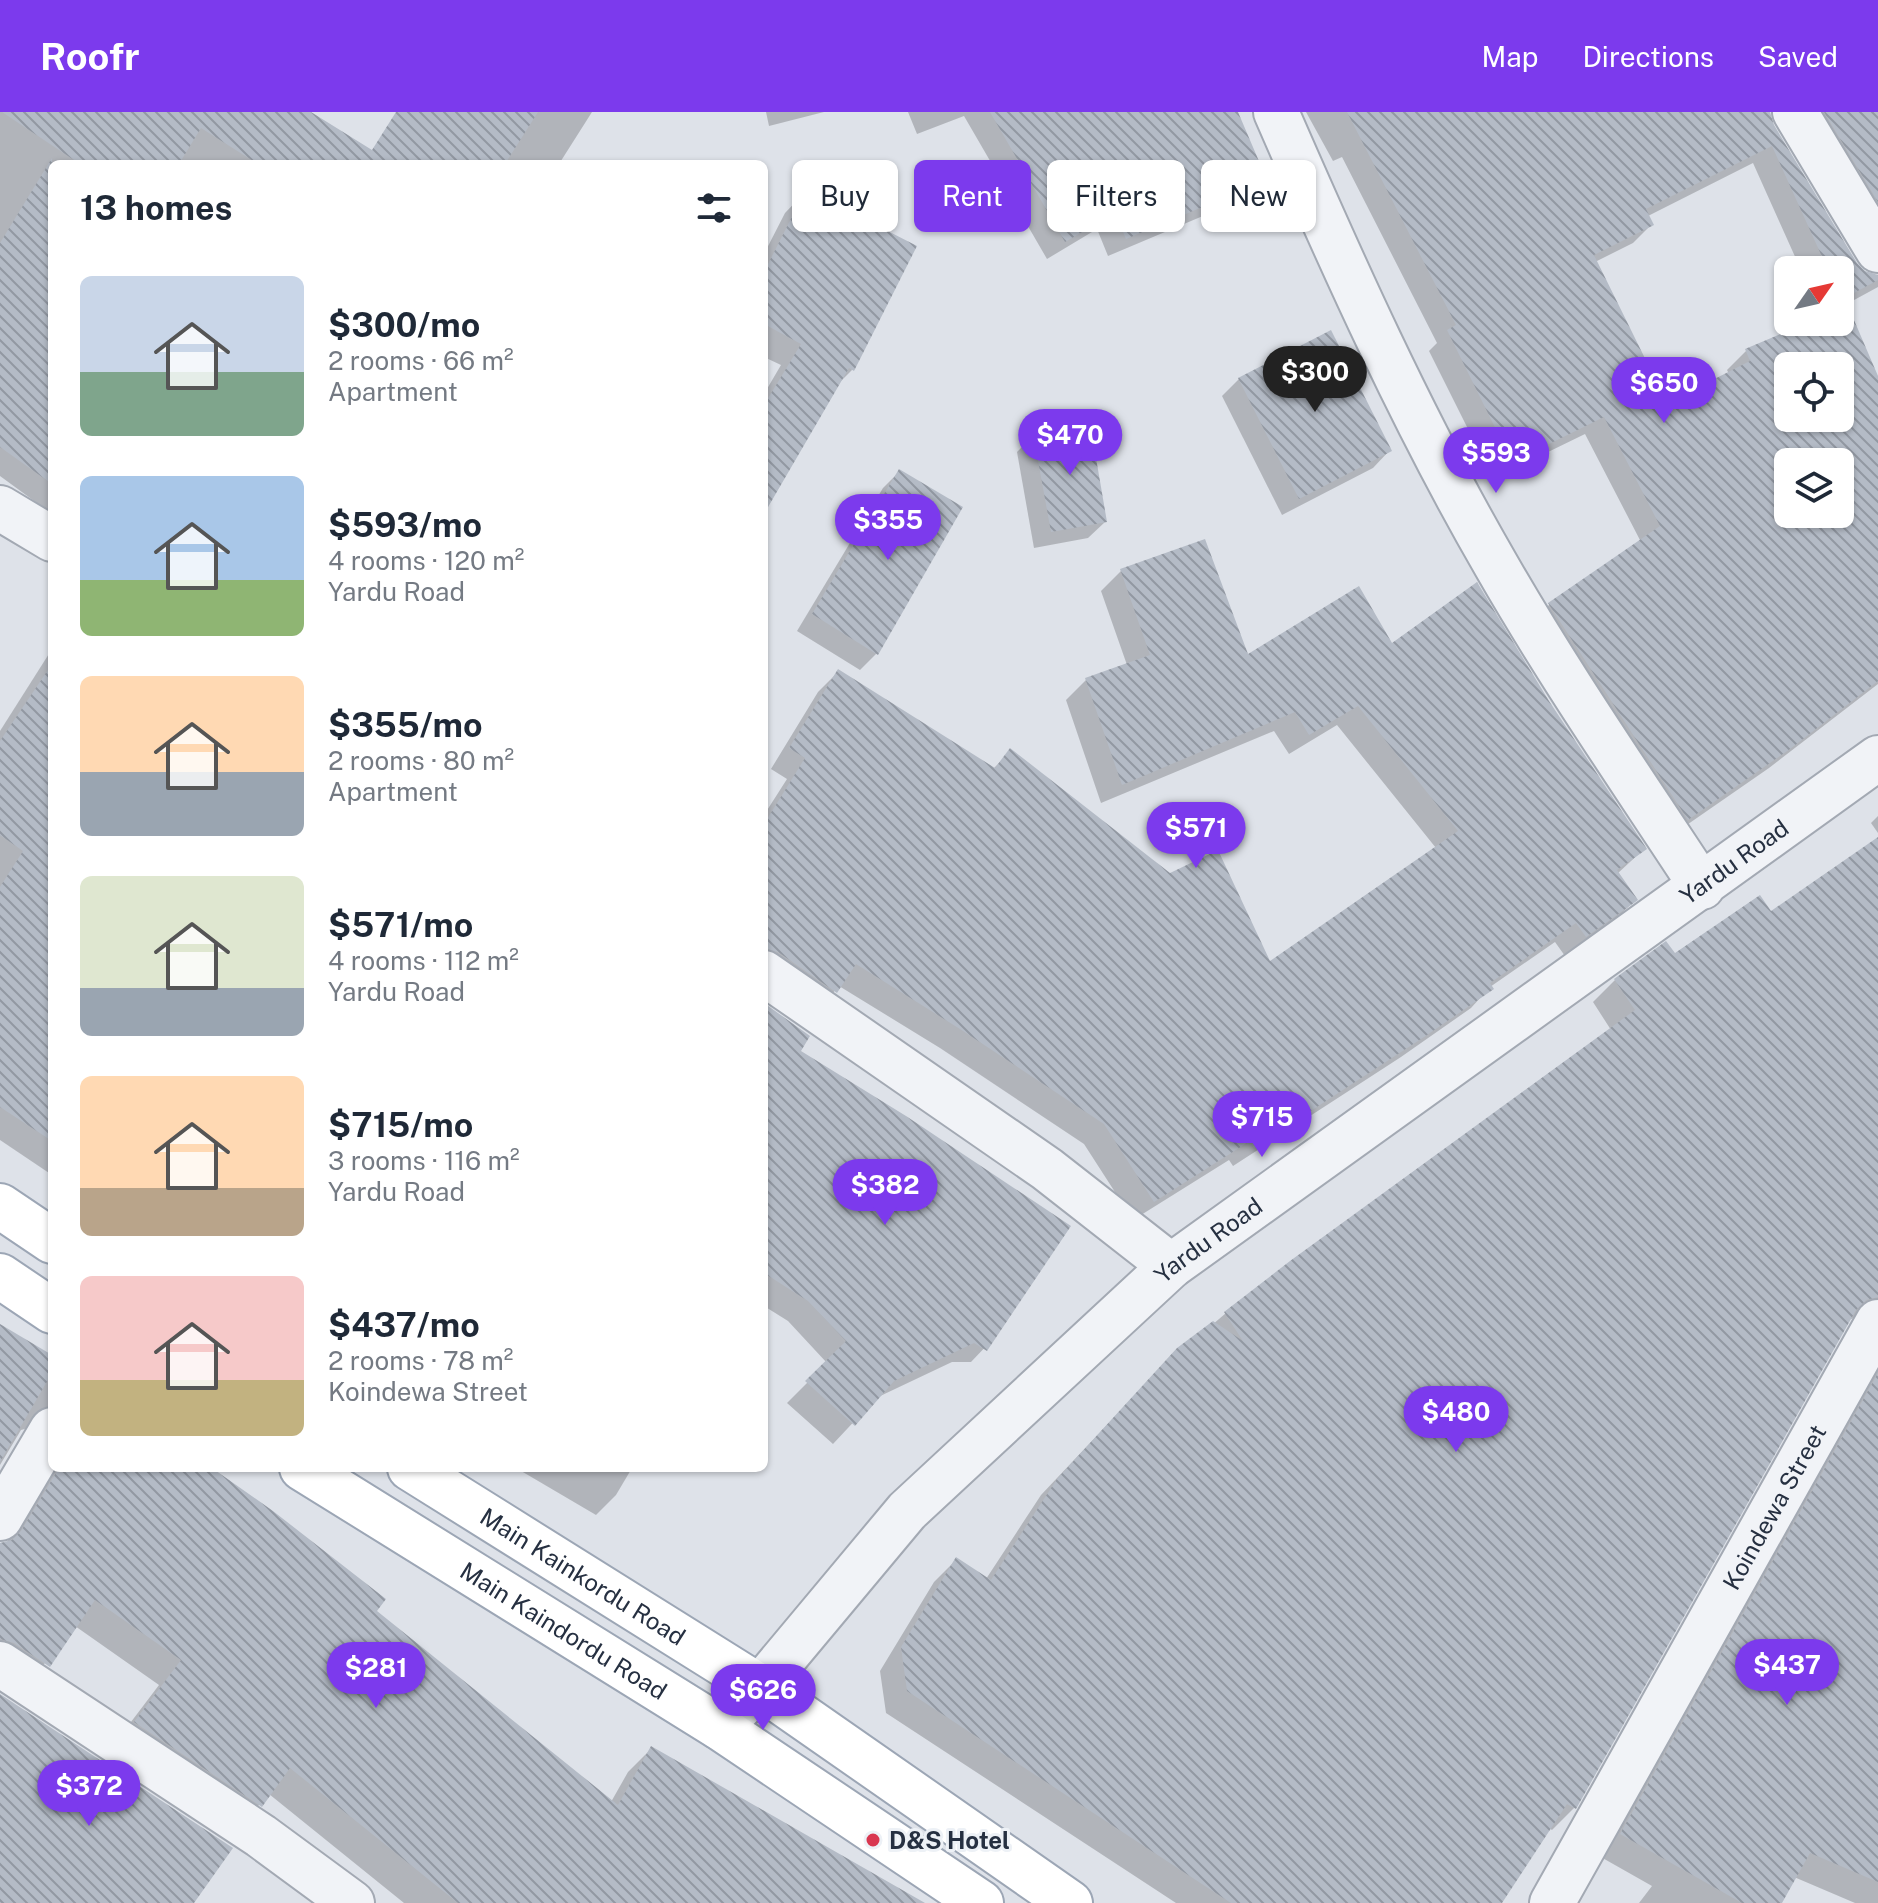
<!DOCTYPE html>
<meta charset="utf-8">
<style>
body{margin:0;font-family:"Public Sans",sans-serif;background:#f2f2f3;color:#1f2937;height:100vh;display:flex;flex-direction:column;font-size:30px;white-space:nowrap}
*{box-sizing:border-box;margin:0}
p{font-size:26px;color:#747a83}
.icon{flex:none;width:44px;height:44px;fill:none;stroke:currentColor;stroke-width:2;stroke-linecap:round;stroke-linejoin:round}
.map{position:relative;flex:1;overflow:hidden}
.panel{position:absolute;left:48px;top:48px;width:720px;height:1312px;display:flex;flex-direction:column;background:#fff;border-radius:12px;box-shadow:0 2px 6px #0004}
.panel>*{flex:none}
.banner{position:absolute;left:792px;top:48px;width:760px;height:72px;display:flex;gap:16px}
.needle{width:52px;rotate:56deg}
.buttons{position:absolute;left:1774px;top:144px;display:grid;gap:16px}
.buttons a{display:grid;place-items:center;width:80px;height:80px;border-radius:12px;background:#fff;box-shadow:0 2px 6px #0004;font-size:40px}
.price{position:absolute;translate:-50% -68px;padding:0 18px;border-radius:28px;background:#7c3aed;color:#fff;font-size:26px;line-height:52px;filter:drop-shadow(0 2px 4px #0008)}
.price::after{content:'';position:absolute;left:50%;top:48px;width:24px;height:18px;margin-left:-12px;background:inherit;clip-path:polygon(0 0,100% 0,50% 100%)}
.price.current{background:#222;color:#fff}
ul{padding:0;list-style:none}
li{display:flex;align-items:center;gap:24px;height:200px;padding:0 32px}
li span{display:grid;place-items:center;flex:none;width:224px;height:160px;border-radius:12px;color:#555}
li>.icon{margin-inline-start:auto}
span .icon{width:96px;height:96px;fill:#fffc;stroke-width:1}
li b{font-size:34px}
h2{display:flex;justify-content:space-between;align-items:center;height:96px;padding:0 32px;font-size:34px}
.pill{padding:0 28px;border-radius:12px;background:#fff;box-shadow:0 2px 6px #0004;font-size:28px;line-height:72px}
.pill.current{background:#7c3aed;color:#fff}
header{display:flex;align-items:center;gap:48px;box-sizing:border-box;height:112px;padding:0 40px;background:#7c3aed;color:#fff}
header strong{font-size:38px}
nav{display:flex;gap:44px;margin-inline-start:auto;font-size:28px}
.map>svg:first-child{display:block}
.shadow{fill:#0003;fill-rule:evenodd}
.building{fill:url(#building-back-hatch);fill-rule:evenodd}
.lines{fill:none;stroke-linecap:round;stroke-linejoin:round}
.street-casing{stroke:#a3a9b3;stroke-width:48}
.primary-casing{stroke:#9ca6b5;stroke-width:48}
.street{stroke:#f1f3f7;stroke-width:44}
.primary{stroke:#fff;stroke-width:44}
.poi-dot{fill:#d93750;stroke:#edf1f6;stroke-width:3}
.labels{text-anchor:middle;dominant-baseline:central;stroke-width:6;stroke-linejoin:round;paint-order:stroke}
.street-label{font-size:24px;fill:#263041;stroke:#edf1f6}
.poi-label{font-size:24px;font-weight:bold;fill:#263041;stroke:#edf1f6;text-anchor:start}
</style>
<header>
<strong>Roofr</strong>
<nav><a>Map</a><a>Directions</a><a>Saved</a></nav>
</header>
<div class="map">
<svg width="1878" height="1791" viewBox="0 0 1878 1791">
<defs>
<pattern id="building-back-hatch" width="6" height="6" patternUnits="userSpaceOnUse" patternTransform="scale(2)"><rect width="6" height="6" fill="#b4bbc6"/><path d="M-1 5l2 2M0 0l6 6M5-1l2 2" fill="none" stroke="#9298a2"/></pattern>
</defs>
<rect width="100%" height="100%" fill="#dee2e9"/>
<!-- shadow -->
<g class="shadow">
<path d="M 0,0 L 308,0 L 371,40 L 434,0 L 592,0 L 559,52 L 52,52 L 52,402 L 0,364 Z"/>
<path d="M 766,0 L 824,0 L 769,14 Z"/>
<path d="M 908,0 L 1236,0 L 1265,67 L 1248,85 L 1108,144 L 1097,117 L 1047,147 L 964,4 L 917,22 Z"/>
<path d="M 1306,0 L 1768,0 L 1771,13 L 1855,152 L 1866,162 L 1878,165 L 1878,175 L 1845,193 L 1878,269 L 1878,572 L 1769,656 L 1668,726 L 1530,512 L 1549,493 L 1641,430 L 1585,322 L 1493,367 L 1429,239 L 1437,231 L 1342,45 L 1333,49 ZM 1753,51 L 1801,158 L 1840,158 L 1840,210 L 1814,210 L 1746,239 L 1727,258 L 1729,262 L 1666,294 L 1595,150 L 1633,131 L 1652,112 L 1648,104 ZM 1788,254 L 1840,254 L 1840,306 L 1788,306 ZM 1788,350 L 1840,350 L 1840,402 L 1788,402 Z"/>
<path d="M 1792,0 L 1878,0 L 1878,139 Z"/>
<path d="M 806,79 L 852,258 L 836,274 L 764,377 L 764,282 L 781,253 L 764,245 L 764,142 L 785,101 Z"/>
<path d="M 1239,267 L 1389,339 L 1373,356 L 1282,403 L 1222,284 Z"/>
<path d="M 1034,323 L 1105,410 L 1088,426 L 1034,436 L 1017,340 Z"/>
<path d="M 899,360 L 876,542 L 860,558 L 797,519 L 883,376 Z"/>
<path d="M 1121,459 L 1246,545 L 1392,534 L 1548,590 L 1644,737 L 1617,762 L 1635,788 L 1615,808 L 1565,844 L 1555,830 L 1490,875 L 1471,896 L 1401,945 L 1233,1054 L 1229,1048 L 1133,1108 L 1084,1032 L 940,936 L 839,874 L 816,900 L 764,864 L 764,703 L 787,667 L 771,657 L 818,580 L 838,560 L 993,657 L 1011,639 L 1269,852 L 1436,736 L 1337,613 L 1289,642 L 1274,619 L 1101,691 L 1066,588 L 1086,568 L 1127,553 L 1101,479 Z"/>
<path d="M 52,537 L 52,1063 L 0,1028 L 0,619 Z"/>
<path d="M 1878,704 L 1878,721 L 1871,711 Z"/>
<path d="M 1878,727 L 1878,1220 L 1869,1210 L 1854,1206 L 1848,1208 L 1574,1696 L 1552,1718 L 1549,1716 L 1500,1791 L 1176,1791 L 886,1601 L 880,1559 L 934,1470 L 956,1448 L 986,1467 L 1041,1383 L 1156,1261 L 1226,1201 L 1611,918 L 1593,890 L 1615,868 L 1771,802 Z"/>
<path d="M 764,894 L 798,939 L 991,1229 L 971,1250 L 952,1250 L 876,1286 L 833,1332 L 787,1291 L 827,1251 L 788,1209 L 764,1194 Z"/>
<path d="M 0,1214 L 52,1245 L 52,1336 L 28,1316 L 21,1318 L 0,1353 Z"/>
<path d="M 1878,1247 L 1878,1791 L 1855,1791 L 1794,1765 L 1780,1791 L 1639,1791 L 1652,1774 L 1599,1744 Z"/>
<path d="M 50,1356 L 210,1356 L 374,1499 L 611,1690 L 628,1660 L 652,1636 L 919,1791 L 404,1791 L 269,1682 L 237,1717 L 112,1635 L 159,1573 L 75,1514 L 64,1532 L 40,1556 L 0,1528 L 0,1433 L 6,1432 Z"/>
<path d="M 516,1356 L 632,1356 L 616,1383 L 596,1403 Z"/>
</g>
<!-- building -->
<g class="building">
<path d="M 2,0 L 311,0 L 372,38 L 396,0 L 538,0 L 505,52 L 258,52 L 201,16 L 179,52 L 80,52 Z"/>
<path d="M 990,0 L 1238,0 L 1267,68 L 1126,127 L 1115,101 L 1065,130 Z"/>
<path d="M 1347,0 L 1770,0 L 1774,13 L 1857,151 L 1865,159 L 1878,163 L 1878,168 L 1841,188 L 1840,158 L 1828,158 L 1772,34 L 1646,97 L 1654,113 L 1594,143 L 1667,291 L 1750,249 L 1745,237 L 1809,210 L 1840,210 L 1840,197 L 1848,194 L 1878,264 L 1878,569 L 1790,637 L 1688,708 L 1548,491 L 1660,414 L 1604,305 L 1512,350 L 1447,218 L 1456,213 ZM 1788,254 L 1840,254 L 1840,306 L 1788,306 ZM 1788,350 L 1840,350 L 1840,402 L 1788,402 Z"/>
<path d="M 1824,0 L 1878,0 L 1878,90 Z"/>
<path d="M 52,46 L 52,372 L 0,335 L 0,131 Z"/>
<path d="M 806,77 L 917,134 L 854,259 L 849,256 L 764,402 L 764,293 L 801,232 L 764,212 L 764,160 Z"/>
<path d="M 1331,218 L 1392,339 L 1299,387 L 1238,266 Z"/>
<path d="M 1090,311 L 1107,410 L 1051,420 L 1033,321 Z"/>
<path d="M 899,357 L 963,395 L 878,543 L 812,502 Z"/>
<path d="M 1205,427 L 1248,542 L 1359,474 L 1392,531 L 1477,470 L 1549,589 L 1647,737 L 1617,758 L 1638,788 L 1586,825 L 1576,811 L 1490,871 L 1494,877 L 1424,925 L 1254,1036 L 1250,1029 L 1154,1090 L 1104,1012 L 960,917 L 856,852 L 837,881 L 778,840 L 764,836 L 764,712 L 805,646 L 789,636 L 838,557 L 995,656 L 1010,636 L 1170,761 L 1218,738 L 1270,849 L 1458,719 L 1358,594 L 1309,623 L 1295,600 L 1122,673 L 1085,566 L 1150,543 L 1120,457 Z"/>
<path d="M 52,552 L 52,1029 L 0,995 L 0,775 L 23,739 L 0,723 L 0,629 Z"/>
<path d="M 1878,725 L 1878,1185 L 1866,1188 L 1856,1198 L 1576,1697 L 1567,1692 L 1502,1791 L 1231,1791 L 907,1579 L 901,1535 L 956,1445 L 991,1468 L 1057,1367 L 1177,1236 L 1213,1209 L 1243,1229 L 1224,1200 L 1290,1149 L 1635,898 L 1614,867 L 1666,829 L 1675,841 L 1760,783 L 1771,799 Z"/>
<path d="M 764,891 L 810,924 L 801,939 L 906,1004 L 1071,1114 L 987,1239 L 974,1231 L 894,1269 L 855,1314 L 805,1269 L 846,1229 L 808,1189 L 764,1161 Z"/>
<path d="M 0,1212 L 52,1243 L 52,1261 L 0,1350 Z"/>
<path d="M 1878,1261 L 1878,1770 L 1810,1741 L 1782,1791 L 1742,1791 L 1620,1722 Z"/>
<path d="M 59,1356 L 212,1356 L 273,1399 L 386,1487 L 377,1499 L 618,1693 L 651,1634 L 925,1791 L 458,1791 L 290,1656 L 262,1695 L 134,1610 L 181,1548 L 95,1488 L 50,1555 L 14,1531 L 0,1527 L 0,1431 L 12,1428 L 21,1419 Z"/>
<path d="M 0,1582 L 233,1736 L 194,1791 L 0,1791 Z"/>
</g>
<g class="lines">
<defs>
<g id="street">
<path d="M 1276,0 C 1343,154 1412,308 1496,453 C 1559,563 1632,668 1702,775"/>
<path d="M 1795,0 L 1878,138"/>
<path d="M 0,396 L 52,427"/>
<path d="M 764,861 L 1047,1057 L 1171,1154"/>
<path d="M 0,1406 L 52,1318"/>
<path d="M 0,1552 L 261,1724 L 352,1791"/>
<path id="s1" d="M 719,1615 L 760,1575 L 907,1399 L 1171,1154 L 1878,646"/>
<path id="s2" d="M 1552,1791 L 1878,1210"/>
</g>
<g id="primary">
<path d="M 0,1094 L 52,1129"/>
<path d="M 0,1164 L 52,1199"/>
<path id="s3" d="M 302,1356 L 719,1615 L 981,1791"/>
<path id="s4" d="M 410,1356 L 760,1575 L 1070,1791"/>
</g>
</defs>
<!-- street casing -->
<use href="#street" class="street-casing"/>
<!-- primary casing -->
<use href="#primary" class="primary-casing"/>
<!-- street -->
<use href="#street" class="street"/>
<!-- primary -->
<use href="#primary" class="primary"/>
</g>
<!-- markers -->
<circle class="poi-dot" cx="873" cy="1728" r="8"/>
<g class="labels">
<!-- street labels -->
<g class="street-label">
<text stroke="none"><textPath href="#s1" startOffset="1340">Yardu Road</textPath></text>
<text stroke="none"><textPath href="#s1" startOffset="692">Yardu Road</textPath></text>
<text stroke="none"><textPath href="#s2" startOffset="454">Koindewa Street</textPath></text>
<text stroke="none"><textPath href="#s4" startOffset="204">Main Kainkordu Road</textPath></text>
<text stroke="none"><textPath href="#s3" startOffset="308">Main Kaindordu Road</textPath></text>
</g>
<!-- poi labels -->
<g class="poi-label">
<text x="889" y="1728">D&amp;S Hotel</text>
</g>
</g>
</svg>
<div class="buttons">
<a><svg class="needle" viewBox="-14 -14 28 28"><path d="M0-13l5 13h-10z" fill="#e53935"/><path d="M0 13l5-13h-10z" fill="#747a83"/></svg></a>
<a><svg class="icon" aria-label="locate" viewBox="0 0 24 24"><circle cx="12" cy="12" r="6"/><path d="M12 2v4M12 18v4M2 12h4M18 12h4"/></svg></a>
<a><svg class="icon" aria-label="layers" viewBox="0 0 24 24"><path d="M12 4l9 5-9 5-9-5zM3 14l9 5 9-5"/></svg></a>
</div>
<b class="price current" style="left:1315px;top:302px">$300</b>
<b class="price" style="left:1664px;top:313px">$650</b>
<b class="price" style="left:1070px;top:365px">$470</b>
<b class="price" style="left:1496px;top:383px">$593</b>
<b class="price" style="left:888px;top:450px">$355</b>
<b class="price" style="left:1196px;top:758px">$571</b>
<b class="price" style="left:1262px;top:1047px">$715</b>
<b class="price" style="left:885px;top:1115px">$382</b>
<b class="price" style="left:1456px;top:1342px">$480</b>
<b class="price" style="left:1787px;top:1595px">$437</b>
<b class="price" style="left:376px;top:1598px">$281</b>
<b class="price" style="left:763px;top:1620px">$626</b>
<b class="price" style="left:89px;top:1716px">$372</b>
<div class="banner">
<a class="pill">Buy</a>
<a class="pill current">Rent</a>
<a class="pill">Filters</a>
<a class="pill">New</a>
</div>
<section class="panel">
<h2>13 homes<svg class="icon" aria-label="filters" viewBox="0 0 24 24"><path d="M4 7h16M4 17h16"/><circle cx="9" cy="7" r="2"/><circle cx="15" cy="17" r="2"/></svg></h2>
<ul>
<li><span style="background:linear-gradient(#c9d6e8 60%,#7fa58c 0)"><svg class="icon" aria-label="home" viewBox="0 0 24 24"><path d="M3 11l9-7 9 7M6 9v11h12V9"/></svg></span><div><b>$300/mo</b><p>2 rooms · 66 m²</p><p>Apartment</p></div></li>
<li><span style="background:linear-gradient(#a9c7e8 65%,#8fb573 0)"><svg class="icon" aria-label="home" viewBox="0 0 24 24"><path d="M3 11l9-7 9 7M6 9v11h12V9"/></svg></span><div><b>$593/mo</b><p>4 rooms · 120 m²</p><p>Yardu Road</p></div></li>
<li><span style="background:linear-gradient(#ffd9b3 60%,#9aa5b1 0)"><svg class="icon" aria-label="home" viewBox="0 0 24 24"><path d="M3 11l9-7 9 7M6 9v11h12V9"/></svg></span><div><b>$355/mo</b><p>2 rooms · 80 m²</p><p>Apartment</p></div></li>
<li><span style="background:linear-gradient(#dfe7d0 70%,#9aa5b1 0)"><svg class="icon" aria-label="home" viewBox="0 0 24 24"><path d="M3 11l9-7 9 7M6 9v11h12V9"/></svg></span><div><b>$571/mo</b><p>4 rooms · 112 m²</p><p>Yardu Road</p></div></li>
<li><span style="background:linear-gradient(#ffd9b3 70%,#b9a48a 0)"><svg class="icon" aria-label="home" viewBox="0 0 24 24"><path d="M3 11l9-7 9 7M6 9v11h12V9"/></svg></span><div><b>$715/mo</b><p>3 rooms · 116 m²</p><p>Yardu Road</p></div></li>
<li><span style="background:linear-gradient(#f6c9c9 65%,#c2b280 0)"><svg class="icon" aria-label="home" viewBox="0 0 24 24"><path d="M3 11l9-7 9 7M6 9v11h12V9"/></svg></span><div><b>$437/mo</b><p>2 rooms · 78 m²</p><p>Koindewa Street</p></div></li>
</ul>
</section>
</div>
